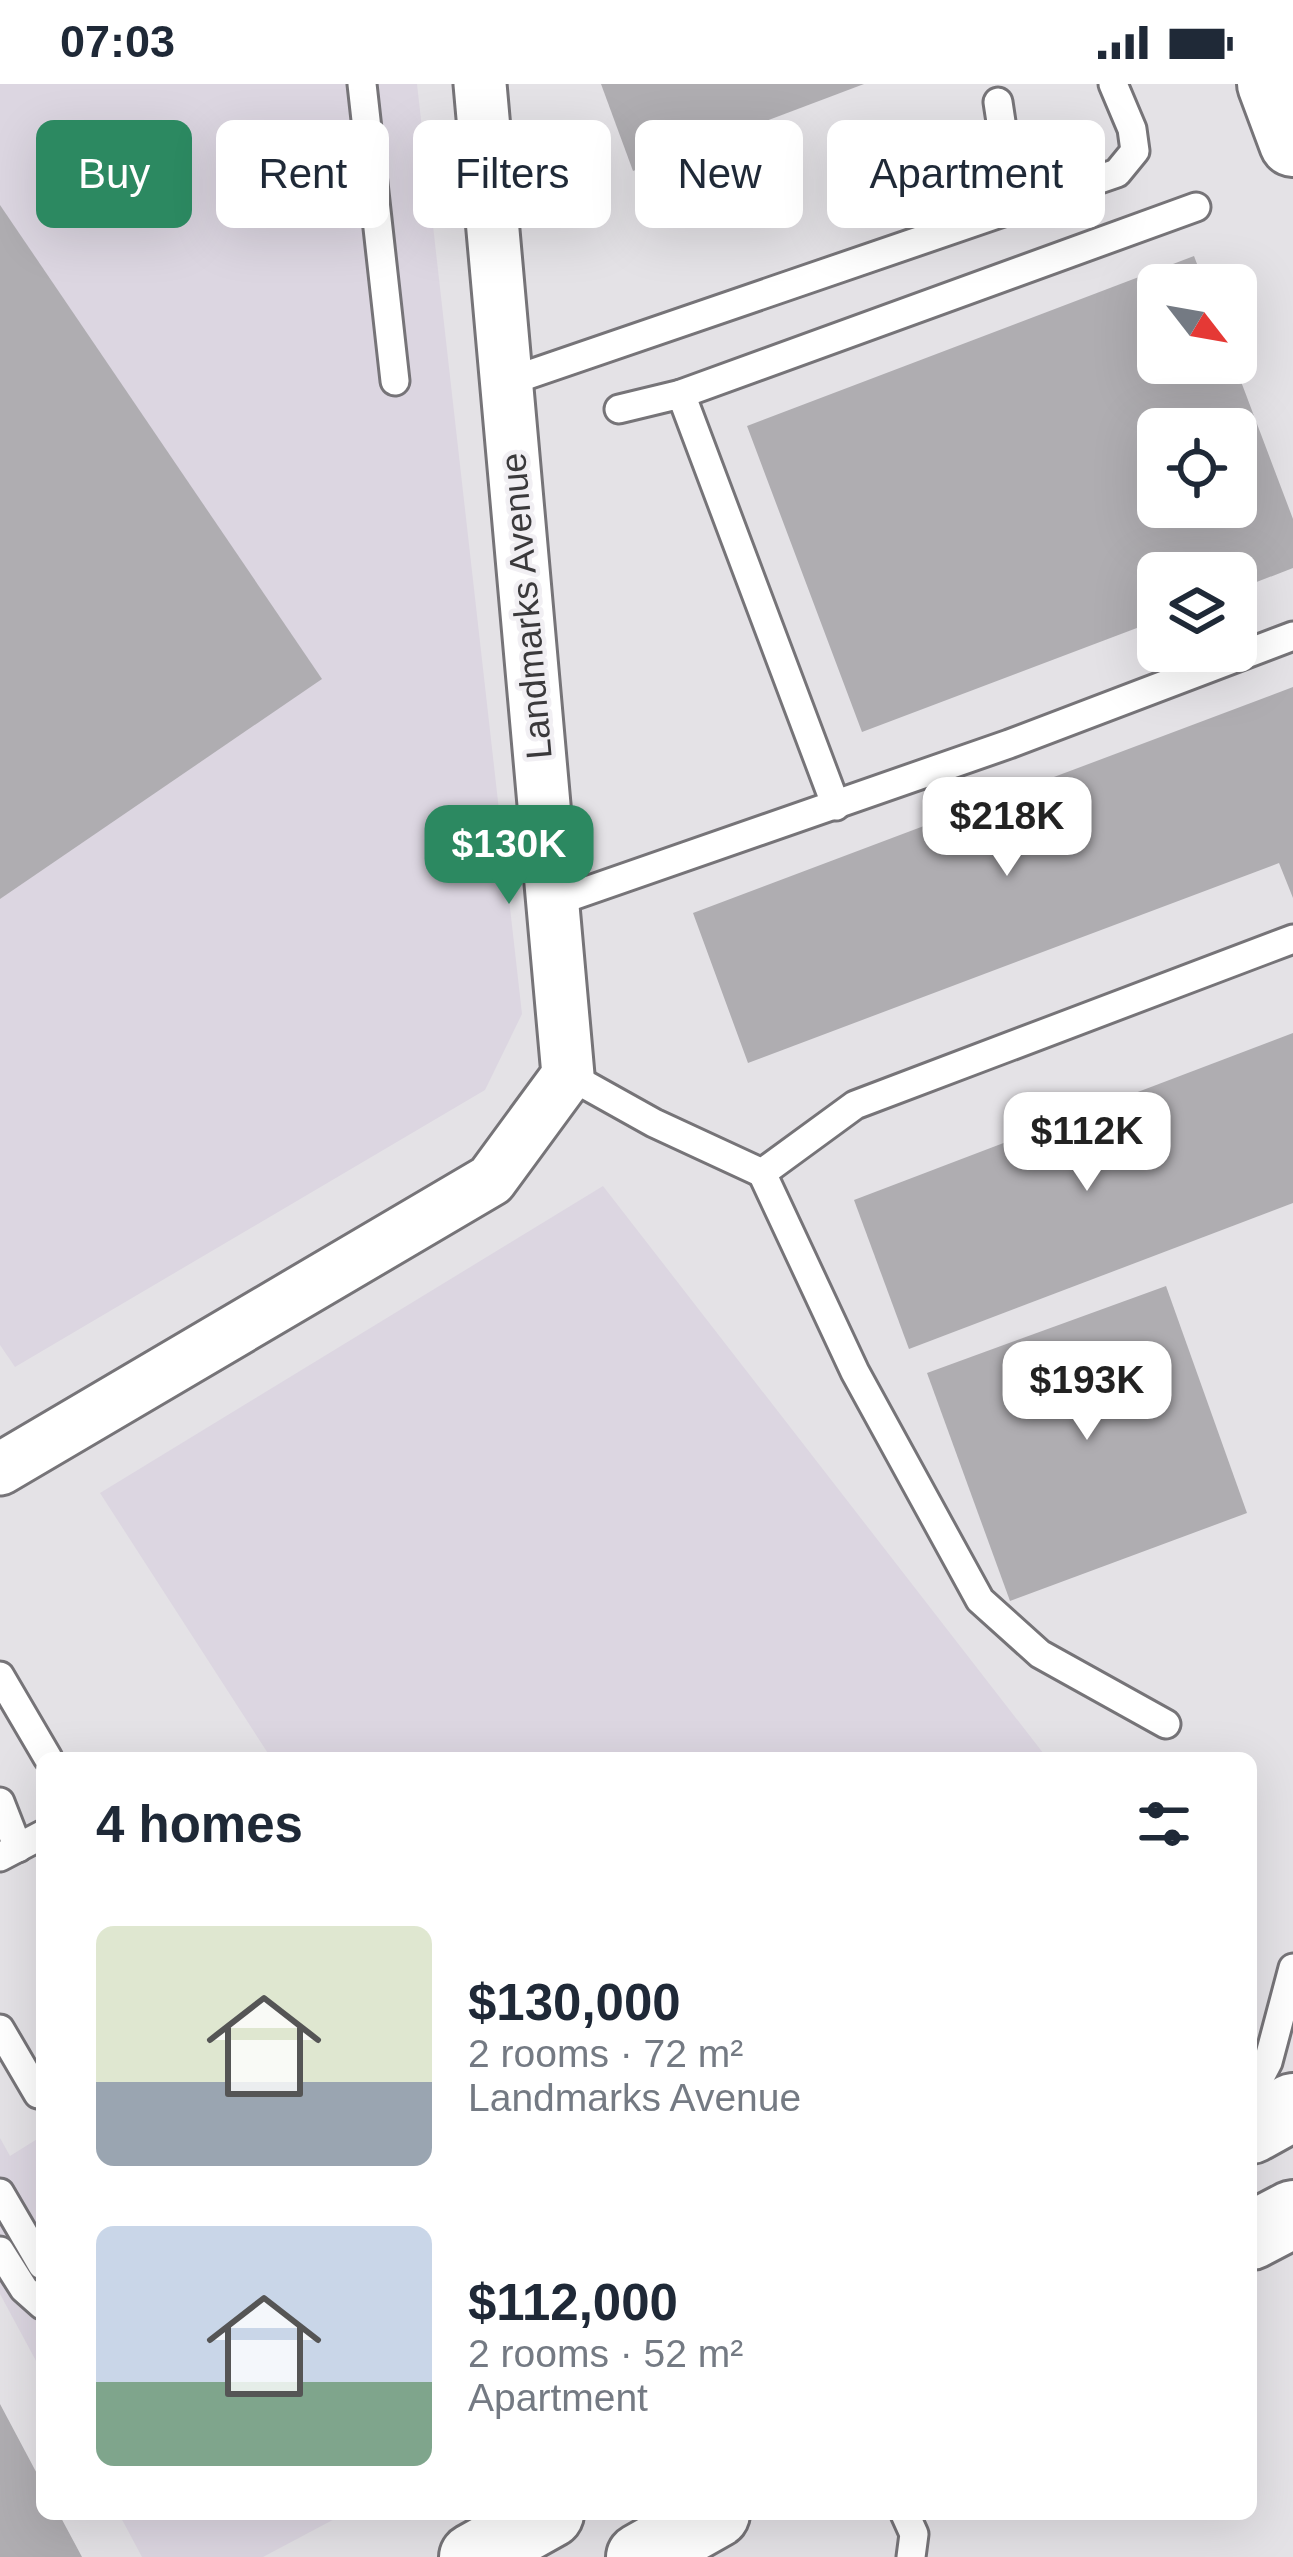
<!DOCTYPE html>
<meta charset="utf-8">
<style>
body{margin:0;font-family:Arial,sans-serif;background:#f6f6f7;color:#1f2937;height:100vh;display:flex;flex-direction:column;font-size:45px;white-space:nowrap}
*{box-sizing:border-box;margin:0}
p{font-size:39px;color:#747a83}
.icon{flex:none;width:66px;height:66px;fill:none;stroke:currentColor;stroke-width:2;stroke-linecap:round;stroke-linejoin:round}
.map{position:relative;flex:1;overflow:hidden}
.sheet{position:absolute;left:36px;top:1668px;width:1221px;height:768px;display:flex;flex-direction:column;background:#fff;border-radius:18px;box-shadow:0 12px 48px #0002}
.sheet>*{flex:none}
.top-card{position:absolute;left:36px;top:36px;width:1221px;height:108px;display:flex;gap:24px}
.needle{width:78px;rotate:121deg}
.tools{position:absolute;left:1137px;top:180px;display:grid;gap:24px}
.tools a{display:grid;place-items:center;width:120px;height:120px;border-radius:18px;background:#fff;box-shadow:0 12px 48px #0002;font-size:60px}
.price{position:absolute;translate:-50% -102px;padding:0 27px;border-radius:24px;background:#fff;color:#222;font-size:39px;line-height:78px;filter:drop-shadow(0 3px 6px #0008)}
.price::after{content:'';position:absolute;left:50%;top:72px;width:36px;height:27px;margin-left:-18px;background:inherit;clip-path:polygon(0 0,100% 0,50% 100%)}
.price.selected{background:#2c8961;color:#fff}
ul{padding:0;list-style:none}
li{display:flex;align-items:center;gap:36px;height:300px;padding:0 60px}
li span{display:grid;place-items:center;flex:none;width:336px;height:240px;border-radius:18px;color:#555}
li>.icon{margin-inline-start:auto}
span .icon{width:144px;height:144px;fill:#fffc;stroke-width:1}
li b{font-size:51px}
h2{display:flex;justify-content:space-between;align-items:center;height:144px;padding:0 60px;font-size:51px}
.chip{padding:0 42px;border-radius:18px;background:#fff;box-shadow:0 12px 48px #0002;font-size:42px;line-height:108px}
.chip.selected{background:#2c8961;color:#fff}
.status{display:flex;justify-content:space-between;align-items:center;height:84px;padding:0 60px;background:#fff;direction:ltr}
.status svg{height:33px;fill:currentColor}
.map>svg:first-child{display:block}
.built{fill:#dcd6e1}
.building{fill:#afadb1;fill-rule:evenodd}
.lines{fill:none;stroke-linecap:round;stroke-linejoin:round}
.service-casing{stroke:#767478;stroke-width:33}
.minor-casing{stroke:#767478;stroke-width:57}
.tertiary-casing{stroke:#767478;stroke-width:72}
.secondary-casing{stroke:#767478;stroke-width:72}
.service{stroke:#fff;stroke-width:27}
.minor{stroke:#fff;stroke-width:51}
.tertiary{stroke:#fff;stroke-width:66}
.secondary{stroke:#fff;stroke-width:66}
.labels{text-anchor:middle;dominant-baseline:central;stroke-width:9;stroke-linejoin:round;paint-order:stroke}
.street-label{font-size:36px;fill:#3a393b;stroke:#f1eff3}
</style>
<div class="status"><b>07:03</b><svg viewBox="0 0 49 12"><path d="M0 12V9h3v3zM5 12V6h3v6zM10 12V3h3v9zM15 12V0h3v12zM26 1h20v11H26zM47 4h2v5h-2z"/></svg></div>
<div class="map">
<svg width="1293" height="2473" viewBox="0 0 1293 2473">
<rect width="100%" height="100%" fill="#e4e2e6"/>
<!-- built -->
<g class="built">
<path d="M 0,0 L 417,0 L 522,930 L 485,1006 L 15,1283 L 0,1261 Z"/>
<path d="M 603,1102 L 1047,1674 L 271,1674 L 100,1409 Z"/>
<path d="M 42,2052 L 42,2288 L 0,2210 L 0,2054 L 10,2072 Z"/>
<path d="M 119,2430 L 344,2430 L 263,2473 L 142,2473 Z"/>
</g>
<!-- building -->
<g class="building">
<path d="M 601,0 L 864,0 L 633,87 Z"/>
<path d="M 0,121 L 322,595 L 0,815 Z"/>
<path d="M 1194,172 L 1205,201 L 1158,201 L 1158,279 L 1234,279 L 1293,435 L 1293,484 L 1236,506 L 1236,489 L 1158,489 L 1158,536 L 862,648 L 747,342 ZM 1158,345 L 1236,345 L 1236,423 L 1158,423 Z"/>
<path d="M 1293,603 L 1293,814 L 1279,779 L 748,979 L 693,829 Z"/>
<path d="M 1293,949 L 1293,1119 L 909,1265 L 854,1116 Z"/>
<path d="M 1166,1202 L 1247,1429 L 1010,1517 L 927,1289 Z"/>
<path d="M 0,2320 L 42,2399 L 42,2430 L 59,2430 L 82,2473 L 0,2473 Z"/>
</g>
<g class="lines">
<defs>
<g id="service">
<path d="M 362,0 L 395,297"/>
<path d="M 956,137 L 1009,91 L 998,18"/>
<path d="M 507,298 L 1117,89 L 1135,67 L 1132,45 L 1113,0"/>
<path d="M 681,310 L 1196,123"/>
<path d="M 619,325 L 681,310 L 836,722"/>
<path d="M 552,819 L 1009,660 L 1293,552"/>
<path d="M 568,991 L 654,1039 L 762,1089 L 855,1021 L 1293,855"/>
<path d="M 762,1089 L 855,1288 L 980,1516 L 1040,1570 L 1166,1640"/>
<path d="M 0,1592 L 48,1674"/>
<path d="M 0,1718 L 18,1764"/>
<path d="M 0,1773 L 42,1751"/>
<path d="M 0,1945 L 38,2010"/>
<path d="M 1251,2011 L 1268,1978 L 1293,1884"/>
<path d="M 0,2109 L 42,2181"/>
<path d="M 0,2167 L 24,2205 L 42,2221"/>
<path d="M 905,2430 L 914,2450 L 911,2473"/>
</g>
<path id="minor" d="M 0,1385 L 491,1096 L 568,991 L 480,0"/>
<path id="tertiary" d="M 1271,0 L 1293,59"/>
<g id="secondary">
<path d="M 1251,2046 L 1293,2023"/>
<path d="M 1251,2152 L 1293,2130"/>
<path d="M 473,2473 L 550,2430"/>
<path d="M 640,2473 L 716,2430"/>
</g>
</defs>
<!-- service casing -->
<use href="#service" class="service-casing"/>
<!-- minor casing -->
<use href="#minor" class="minor-casing"/>
<!-- tertiary casing -->
<use href="#tertiary" class="tertiary-casing"/>
<!-- secondary casing -->
<use href="#secondary" class="secondary-casing"/>
<!-- service -->
<use href="#service" class="service"/>
<!-- minor -->
<use href="#minor" class="minor"/>
<!-- tertiary -->
<use href="#tertiary" class="tertiary"/>
<!-- secondary -->
<use href="#secondary" class="secondary"/>
</g>
<g class="labels">
<!-- street labels -->
<g class="street-label">
<text transform="translate(526 522) rotate(-95)">Landmarks Avenue</text>
</g>
</g>
</svg>
<div class="tools">
<a><svg class="needle" viewBox="-14 -14 28 28"><path d="M0-13l5 13h-10z" fill="#e53935"/><path d="M0 13l5-13h-10z" fill="#747a83"/></svg></a>
<a><svg class="icon" aria-label="locate" viewBox="0 0 24 24"><circle cx="12" cy="12" r="6"/><path d="M12 2v4M12 18v4M2 12h4M18 12h4"/></svg></a>
<a><svg class="icon" aria-label="layers" viewBox="0 0 24 24"><path d="M12 4l9 5-9 5-9-5zM3 14l9 5 9-5"/></svg></a>
</div>
<b class="price" style="left:1007px;top:795px">$218K</b>
<b class="price selected" style="left:509px;top:823px">$130K</b>
<b class="price" style="left:1087px;top:1110px">$112K</b>
<b class="price" style="left:1087px;top:1359px">$193K</b>
<div class="top-card">
<a class="chip selected">Buy</a>
<a class="chip">Rent</a>
<a class="chip">Filters</a>
<a class="chip">New</a>
<a class="chip">Apartment</a>
</div>
<section class="sheet">
<h2>4 homes<svg class="icon" aria-label="filters" viewBox="0 0 24 24"><path d="M4 7h16M4 17h16"/><circle cx="9" cy="7" r="2"/><circle cx="15" cy="17" r="2"/></svg></h2>
<ul>
<li><span style="background:linear-gradient(#dfe7d0 65%,#9aa5b1 0)"><svg class="icon" aria-label="home" viewBox="0 0 24 24"><path d="M3 11l9-7 9 7M6 9v11h12V9"/></svg></span><div><b>$130,000</b><p>2 rooms · 72 m²</p><p>Landmarks Avenue</p></div></li>
<li><span style="background:linear-gradient(#c9d6e8 65%,#7fa58c 0)"><svg class="icon" aria-label="home" viewBox="0 0 24 24"><path d="M3 11l9-7 9 7M6 9v11h12V9"/></svg></span><div><b>$112,000</b><p>2 rooms · 52 m²</p><p>Apartment</p></div></li>
</ul>
</section>
</div>
